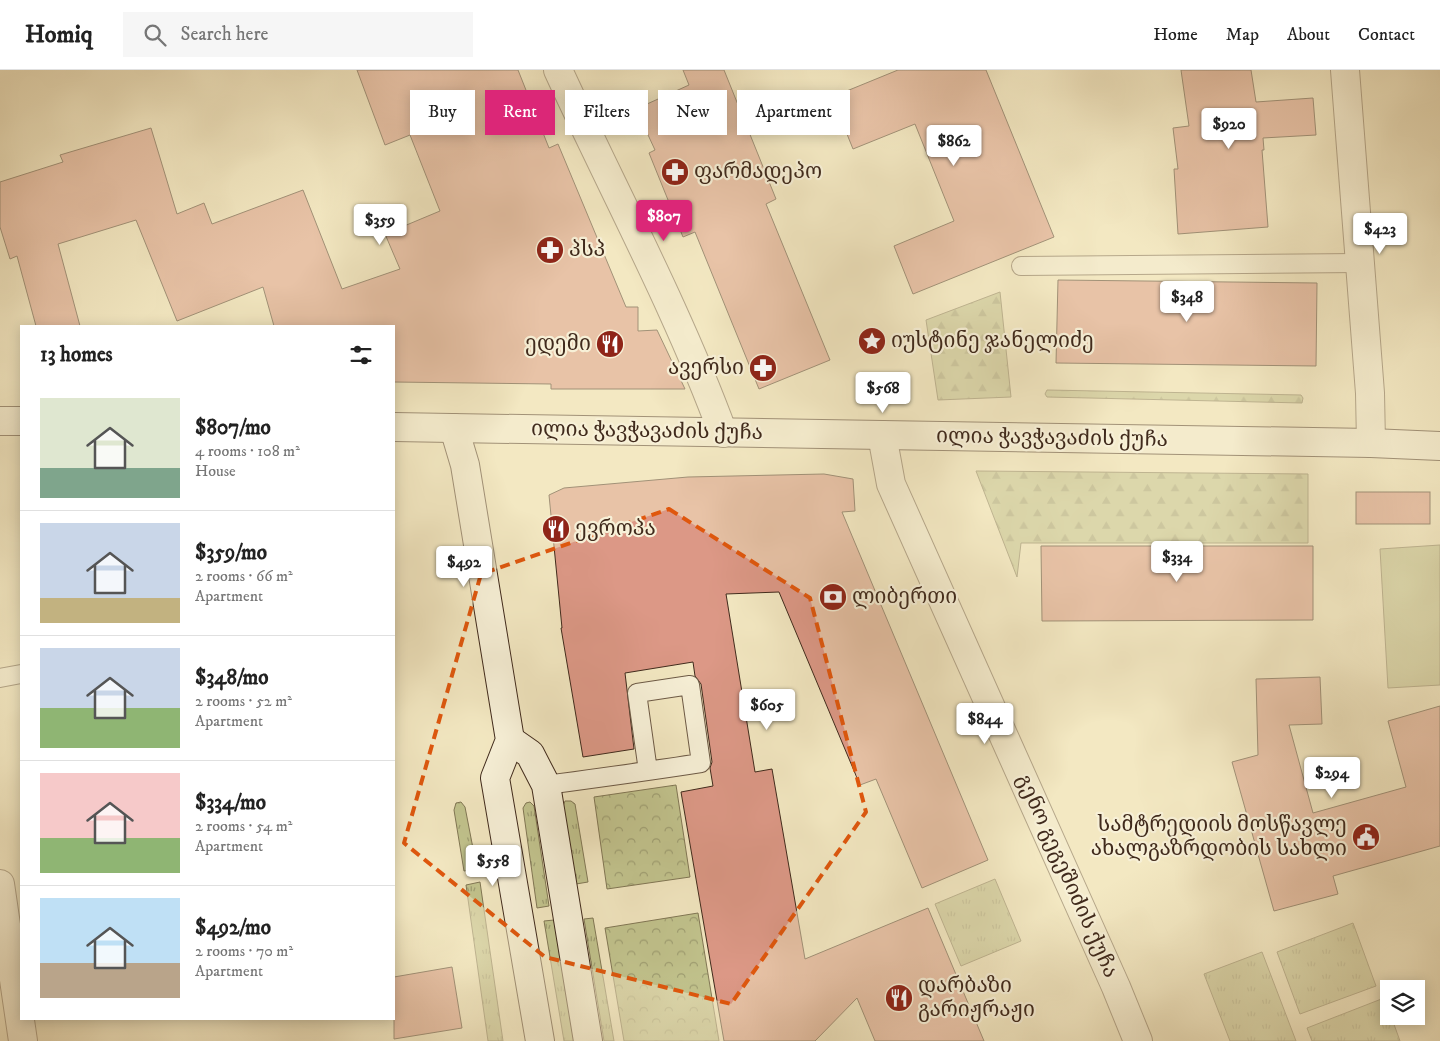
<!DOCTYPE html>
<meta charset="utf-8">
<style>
body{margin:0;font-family:"IM FELL DW Pica","Noto Serif Georgian",serif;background:#f6f6f6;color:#222;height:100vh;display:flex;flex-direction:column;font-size:19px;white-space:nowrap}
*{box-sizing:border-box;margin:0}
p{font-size:16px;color:#767676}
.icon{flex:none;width:28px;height:28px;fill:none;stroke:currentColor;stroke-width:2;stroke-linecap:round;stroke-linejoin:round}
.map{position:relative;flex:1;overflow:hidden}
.details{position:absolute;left:20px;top:255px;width:375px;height:695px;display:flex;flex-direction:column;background:#fff;border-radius:0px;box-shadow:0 2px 12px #0003}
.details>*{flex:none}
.top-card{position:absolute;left:410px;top:20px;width:475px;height:45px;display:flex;gap:10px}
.buttons{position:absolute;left:1380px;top:910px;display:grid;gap:10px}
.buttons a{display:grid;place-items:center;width:45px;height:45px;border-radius:0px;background:#fff;box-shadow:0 2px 12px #0003;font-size:25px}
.price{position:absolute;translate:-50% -42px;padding:0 11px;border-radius:5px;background:#fff;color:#222;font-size:16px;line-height:32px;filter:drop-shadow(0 1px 2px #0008)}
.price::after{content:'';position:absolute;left:50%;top:30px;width:15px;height:11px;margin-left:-8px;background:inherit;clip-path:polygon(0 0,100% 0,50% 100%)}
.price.on{background:#db2777;color:#fff}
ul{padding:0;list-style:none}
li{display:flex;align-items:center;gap:15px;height:125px;padding:0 20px}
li+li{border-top:1px solid #e0e0e0}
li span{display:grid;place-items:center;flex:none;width:140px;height:100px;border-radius:0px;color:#555}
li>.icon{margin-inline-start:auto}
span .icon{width:60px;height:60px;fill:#fffc;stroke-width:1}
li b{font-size:21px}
h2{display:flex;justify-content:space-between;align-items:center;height:60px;padding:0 20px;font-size:21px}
.tag{padding:0 18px;border-radius:0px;background:#fff;box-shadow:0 2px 12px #0003;font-size:18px;line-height:45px}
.tag.on{background:#db2777;color:#fff}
header{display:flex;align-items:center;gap:30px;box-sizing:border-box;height:70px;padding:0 25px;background:#fff;border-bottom:1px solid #e0e0e0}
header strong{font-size:24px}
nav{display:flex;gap:28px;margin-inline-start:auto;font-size:18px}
.search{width:350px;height:45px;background:#f6f6f6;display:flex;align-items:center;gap:12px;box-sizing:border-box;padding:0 18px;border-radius:0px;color:#767676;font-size:19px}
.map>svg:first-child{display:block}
.grass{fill:url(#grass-tufts);stroke:#817755}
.forest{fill:url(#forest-firs);stroke:#817755}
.park{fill:url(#park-crowns);stroke:#817755}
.garden{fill:#c2c48e;stroke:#817755}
.building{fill:#dc9886;stroke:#402a1c}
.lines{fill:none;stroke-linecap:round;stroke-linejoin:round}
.lane-casing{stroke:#6d5a46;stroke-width:20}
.street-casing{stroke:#6d5a46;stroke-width:30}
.secondary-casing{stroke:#402a1c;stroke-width:30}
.lane{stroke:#f7f0d7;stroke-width:18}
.street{stroke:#f7f0d7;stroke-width:28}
.secondary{stroke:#f7f0d7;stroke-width:28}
.marked{fill:none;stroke:#e0570d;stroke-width:4;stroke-dasharray:10 6;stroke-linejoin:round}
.labels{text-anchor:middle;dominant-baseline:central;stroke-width:4.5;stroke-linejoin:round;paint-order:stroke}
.poi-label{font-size:21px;fill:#402a1c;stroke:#f7f0d7;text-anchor:start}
.street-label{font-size:21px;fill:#402a1c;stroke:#f7f0d7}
</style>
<header>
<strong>Homiq</strong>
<div class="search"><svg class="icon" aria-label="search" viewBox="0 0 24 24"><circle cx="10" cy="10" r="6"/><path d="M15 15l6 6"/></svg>Search here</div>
<nav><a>Home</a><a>Map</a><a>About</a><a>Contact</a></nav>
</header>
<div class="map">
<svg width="1440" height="971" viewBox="0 0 1440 971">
<defs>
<pattern id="grass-tufts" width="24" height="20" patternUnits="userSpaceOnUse" patternTransform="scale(1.25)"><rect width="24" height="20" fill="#c2c48e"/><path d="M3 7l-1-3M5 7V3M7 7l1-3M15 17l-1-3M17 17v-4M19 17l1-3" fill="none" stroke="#9f9f73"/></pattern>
<pattern id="forest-firs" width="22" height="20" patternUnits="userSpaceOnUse" patternTransform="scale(1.25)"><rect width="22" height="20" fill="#c2c48e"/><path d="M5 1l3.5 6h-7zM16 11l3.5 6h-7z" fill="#9f9f73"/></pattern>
<pattern id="park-crowns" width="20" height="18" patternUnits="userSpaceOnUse" patternTransform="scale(1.25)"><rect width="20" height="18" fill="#c2c48e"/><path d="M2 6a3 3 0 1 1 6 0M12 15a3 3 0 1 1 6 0" fill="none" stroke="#9f9f73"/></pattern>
</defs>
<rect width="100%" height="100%" fill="#f3e8c2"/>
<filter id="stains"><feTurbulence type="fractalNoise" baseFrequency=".004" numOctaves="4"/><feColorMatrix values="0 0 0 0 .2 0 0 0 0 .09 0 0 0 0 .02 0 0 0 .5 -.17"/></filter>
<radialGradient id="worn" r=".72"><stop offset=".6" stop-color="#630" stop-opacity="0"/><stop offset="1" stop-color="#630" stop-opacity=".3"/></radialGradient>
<!-- grass -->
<g class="grass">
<path d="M 565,731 L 571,731 L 575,734 L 588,812 L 576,814 L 563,736 Z"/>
<path d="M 461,732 L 465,737 L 477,799 L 464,801 L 454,740 L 456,733 Z"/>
<path d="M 530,732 L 534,736 L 549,836 L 537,838 L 523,738 L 526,733 Z"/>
<path d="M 995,809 L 1021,871 L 961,896 L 935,834 Z"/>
<path d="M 480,812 L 503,971 L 488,971 L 466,815 Z"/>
<path d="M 593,848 L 614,971 L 604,971 L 584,849 Z"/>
<path d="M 554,850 L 574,971 L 564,971 L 544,851 Z"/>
<path d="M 1353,853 L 1376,916 L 1300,944 L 1277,882 Z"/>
<path d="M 1262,882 L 1296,971 L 1230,971 L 1204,904 Z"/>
<path d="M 1384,928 L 1389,941 L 1389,946 L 1391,946 L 1400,971 L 1312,971 L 1307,958 Z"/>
</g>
<!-- forest -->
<g class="forest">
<path d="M 1000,222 L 1011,327 L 938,330 L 926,250 Z"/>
<path d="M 1047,320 L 1301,325 L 1303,328 L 1302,333 L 1047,327 L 1045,324 Z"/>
<path d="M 976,401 L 1308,404 L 1308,473 L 1021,473 L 1017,507 Z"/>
</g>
<!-- park -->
<g class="park">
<path d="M 676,715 L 690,807 L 607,819 L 594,727 Z"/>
<path d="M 698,843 L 719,971 L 624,971 L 605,858 Z"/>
</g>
<!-- garden -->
<path class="garden" d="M 1440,475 L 1440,615 L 1388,618 L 1380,479 Z"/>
<!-- building -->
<g class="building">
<path d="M 357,0 L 518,0 L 549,78 L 558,74 L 626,237 L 638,237 L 638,261 L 657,260 L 685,319 L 551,319 L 551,314 L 394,312 L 394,256 L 274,256 L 263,217 L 177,251 L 136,150 L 58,174 L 80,256 L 36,256 L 17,186 L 10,189 L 0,157 L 0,112 L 63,92 L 60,85 L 151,58 L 177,144 L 204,133 L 212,154 L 303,120 L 342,219 L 400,199 L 385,164 L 440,141 L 410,65 L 385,75 Z"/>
<path d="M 683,0 L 724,0 L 776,129 L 766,134 L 830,290 L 759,319 L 695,162 L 683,167 L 649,83 L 655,80 L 636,39 L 689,15 Z"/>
<path d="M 898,0 L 986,0 L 1054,167 L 913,224 L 894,176 L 954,151 L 915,54 L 853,79 L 832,27 Z"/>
<path d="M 1181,0 L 1251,0 L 1256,32 L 1313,28 L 1316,65 L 1263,68 L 1264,80 L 1262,80 L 1268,157 L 1178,164 L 1174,99 L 1178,99 L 1173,58 L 1189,56 Z"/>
<path d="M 1058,210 L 1317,213 L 1316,296 L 1056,293 Z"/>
<path d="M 824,404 L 853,409 L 855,441 L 842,442 L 988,790 L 922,818 L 876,709 L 860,715 L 779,522 L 726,524 L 755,702 L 772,699 L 805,889 L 928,838 L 984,971 L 875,971 L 857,928 L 815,971 L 724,971 L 681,722 L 713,716 L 710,698 L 712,692 L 701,614 L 695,606 L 693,592 L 625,603 L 634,679 L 583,687 L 561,558 L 562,558 L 549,425 L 564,418 L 688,407 Z"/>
<rect x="1356" y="422" width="74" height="32"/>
<path d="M 1041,476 L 1313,476 L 1313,550 L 1042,551 Z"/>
<path d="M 1320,607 L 1322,654 L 1289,655 L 1313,743 L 1406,717 L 1388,651 L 1440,636 L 1440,776 L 1333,806 L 1338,824 L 1274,841 L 1232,692 L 1258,685 L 1256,609 Z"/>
<path d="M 452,897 L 462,958 L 394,969 L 394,907 Z"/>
</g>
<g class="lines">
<defs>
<g id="lane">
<path d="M 1021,196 L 1359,193"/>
<path d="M 0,608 L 21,604"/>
<path d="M 546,715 C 598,708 650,701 701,693 L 690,615 L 637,623 L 648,701"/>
</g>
<g id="street">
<path d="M 558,0 C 613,120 677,238 723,363"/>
<path d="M 1345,0 L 1370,323 L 1371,373"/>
<path d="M 882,365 L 891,414 L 1116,917 L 1138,971"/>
<path d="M 0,814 L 23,971"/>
</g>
<g id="secondary">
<path d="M 0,351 L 21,351"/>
<path d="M 394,357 L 1371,373 L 1440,376"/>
<path d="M 454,358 L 465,395 L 510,670 L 495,708 L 540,971"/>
<path d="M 510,670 L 530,684 L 546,715 L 588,971"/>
</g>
</defs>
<!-- lane casing -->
<use href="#lane" class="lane-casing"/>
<!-- street casing -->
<use href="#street" class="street-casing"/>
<!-- secondary casing -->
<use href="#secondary" class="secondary-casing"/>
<!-- lane -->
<use href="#lane" class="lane"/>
<!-- street -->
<use href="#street" class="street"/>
<!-- secondary -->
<use href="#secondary" class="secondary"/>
</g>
<!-- marked area -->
<path d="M0 0H1440V971H0ZM 669,439 L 810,528 L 866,742 L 731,934 L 545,887 L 404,773 L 481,504 Z" fill="#f3e8c2" fill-opacity=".55" fill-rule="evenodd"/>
<path class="marked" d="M 669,439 L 810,528 L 866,742 L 731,934 L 545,887 L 404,773 L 481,504 Z"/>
<!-- icons -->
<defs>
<symbol id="pharmacy-disc" viewBox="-11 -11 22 22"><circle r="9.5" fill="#8f2418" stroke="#f7f0d7"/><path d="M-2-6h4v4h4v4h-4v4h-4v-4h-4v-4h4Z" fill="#fff"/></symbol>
<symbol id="sight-disc" viewBox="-11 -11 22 22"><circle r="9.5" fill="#8f2418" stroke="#f7f0d7"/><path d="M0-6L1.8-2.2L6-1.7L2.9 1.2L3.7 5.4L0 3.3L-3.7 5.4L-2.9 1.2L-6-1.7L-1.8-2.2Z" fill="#fff"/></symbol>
<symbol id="restaurant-disc" viewBox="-11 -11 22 22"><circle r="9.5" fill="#8f2418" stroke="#f7f0d7"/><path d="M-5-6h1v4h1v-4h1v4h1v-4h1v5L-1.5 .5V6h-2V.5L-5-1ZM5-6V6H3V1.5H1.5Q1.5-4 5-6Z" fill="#fff"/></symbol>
<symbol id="bank-disc" viewBox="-11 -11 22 22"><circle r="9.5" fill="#8f2418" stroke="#f7f0d7"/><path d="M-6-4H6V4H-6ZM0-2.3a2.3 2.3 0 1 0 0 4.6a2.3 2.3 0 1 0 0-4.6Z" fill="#fff"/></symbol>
<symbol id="civic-disc" viewBox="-11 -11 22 22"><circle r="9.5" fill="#8f2418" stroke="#f7f0d7"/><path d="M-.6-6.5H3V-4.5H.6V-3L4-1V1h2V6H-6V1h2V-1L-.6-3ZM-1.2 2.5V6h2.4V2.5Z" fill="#fff"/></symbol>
</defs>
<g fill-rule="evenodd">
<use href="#pharmacy-disc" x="659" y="86" width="32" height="32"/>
<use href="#pharmacy-disc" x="534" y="164" width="32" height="32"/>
<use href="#sight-disc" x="856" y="255" width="32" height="32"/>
<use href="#restaurant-disc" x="594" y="258" width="32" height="32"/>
<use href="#pharmacy-disc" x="747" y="282" width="32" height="32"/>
<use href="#restaurant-disc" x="540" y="443" width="32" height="32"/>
<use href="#bank-disc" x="817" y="511" width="32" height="32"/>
<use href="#civic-disc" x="1350" y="751" width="32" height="32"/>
<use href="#restaurant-disc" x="883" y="912" width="32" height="32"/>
</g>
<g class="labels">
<!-- poi labels -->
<g class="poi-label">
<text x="694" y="102">ფარმადეპო</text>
<text x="569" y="180">პსპ</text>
<text x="891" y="271">იუსტინე ჯანელიძე</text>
<text x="591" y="274" text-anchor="end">ედემი</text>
<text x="744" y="298" text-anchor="end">ავერსი</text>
<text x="575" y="459">ევროპა</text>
<text x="852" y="527">ლიბერთი</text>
<text x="1347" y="755" text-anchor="end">სამტრედიის მოსწავლე<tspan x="1347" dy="24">ახალგაზრდობის სახლი</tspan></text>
<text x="918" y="916">დარბაზი<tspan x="918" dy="24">გარიჟრაჟი</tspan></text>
</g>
<!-- street labels -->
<g class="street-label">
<text transform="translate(647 361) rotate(1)">ილია ჭავჭავაძის ქუჩა</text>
<text transform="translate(1052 368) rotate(1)">ილია ჭავჭავაძის ქუჩა</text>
<text transform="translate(1067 806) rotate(66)">გენო გეგეშიძის ქუჩა</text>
</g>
</g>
<rect width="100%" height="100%" filter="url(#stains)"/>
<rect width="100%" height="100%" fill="url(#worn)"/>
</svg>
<div class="buttons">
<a><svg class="icon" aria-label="layers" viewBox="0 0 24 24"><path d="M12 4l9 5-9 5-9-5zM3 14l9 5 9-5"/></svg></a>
</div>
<b class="price" style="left:1229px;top:80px">$920</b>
<b class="price" style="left:954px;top:97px">$862</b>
<b class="price on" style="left:664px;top:172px">$807</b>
<b class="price" style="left:380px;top:176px">$359</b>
<b class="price" style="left:1380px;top:185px">$423</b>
<b class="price" style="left:1187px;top:253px">$348</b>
<b class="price" style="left:883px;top:344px">$568</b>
<b class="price" style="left:1177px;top:513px">$334</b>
<b class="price" style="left:464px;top:518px">$492</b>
<b class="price" style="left:767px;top:661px">$605</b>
<b class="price" style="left:985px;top:675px">$844</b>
<b class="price" style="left:1332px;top:729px">$294</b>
<b class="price" style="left:493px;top:817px">$558</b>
<div class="top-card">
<a class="tag">Buy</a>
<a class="tag on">Rent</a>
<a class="tag">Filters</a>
<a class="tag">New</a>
<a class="tag">Apartment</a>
</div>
<section class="details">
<h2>13 homes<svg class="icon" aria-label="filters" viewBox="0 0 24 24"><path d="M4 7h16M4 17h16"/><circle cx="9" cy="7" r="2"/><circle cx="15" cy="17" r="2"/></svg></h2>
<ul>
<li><span style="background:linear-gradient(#dfe7d0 70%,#7fa58c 0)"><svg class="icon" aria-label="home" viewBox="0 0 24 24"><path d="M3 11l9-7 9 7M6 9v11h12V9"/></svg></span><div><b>$807/mo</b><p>4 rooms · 108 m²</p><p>House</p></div></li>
<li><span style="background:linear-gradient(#c9d6e8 75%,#c2b280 0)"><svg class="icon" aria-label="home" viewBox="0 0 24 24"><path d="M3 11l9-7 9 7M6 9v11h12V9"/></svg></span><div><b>$359/mo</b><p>2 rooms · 66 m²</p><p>Apartment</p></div></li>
<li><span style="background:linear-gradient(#c9d6e8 60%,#8fb573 0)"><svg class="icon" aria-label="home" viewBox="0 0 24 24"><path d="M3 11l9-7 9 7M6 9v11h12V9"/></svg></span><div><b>$348/mo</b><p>2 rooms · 52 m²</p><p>Apartment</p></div></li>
<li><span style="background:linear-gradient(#f6c9c9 65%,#8fb573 0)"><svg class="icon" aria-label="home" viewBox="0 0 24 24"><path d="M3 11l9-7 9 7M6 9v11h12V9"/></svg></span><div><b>$334/mo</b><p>2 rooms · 54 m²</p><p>Apartment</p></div></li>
<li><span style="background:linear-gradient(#bfe0f5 65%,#b9a48a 0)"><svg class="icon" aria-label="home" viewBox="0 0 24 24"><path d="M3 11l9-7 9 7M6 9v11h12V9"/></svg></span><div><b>$492/mo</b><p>2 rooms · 70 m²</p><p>Apartment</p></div></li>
</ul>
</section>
</div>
